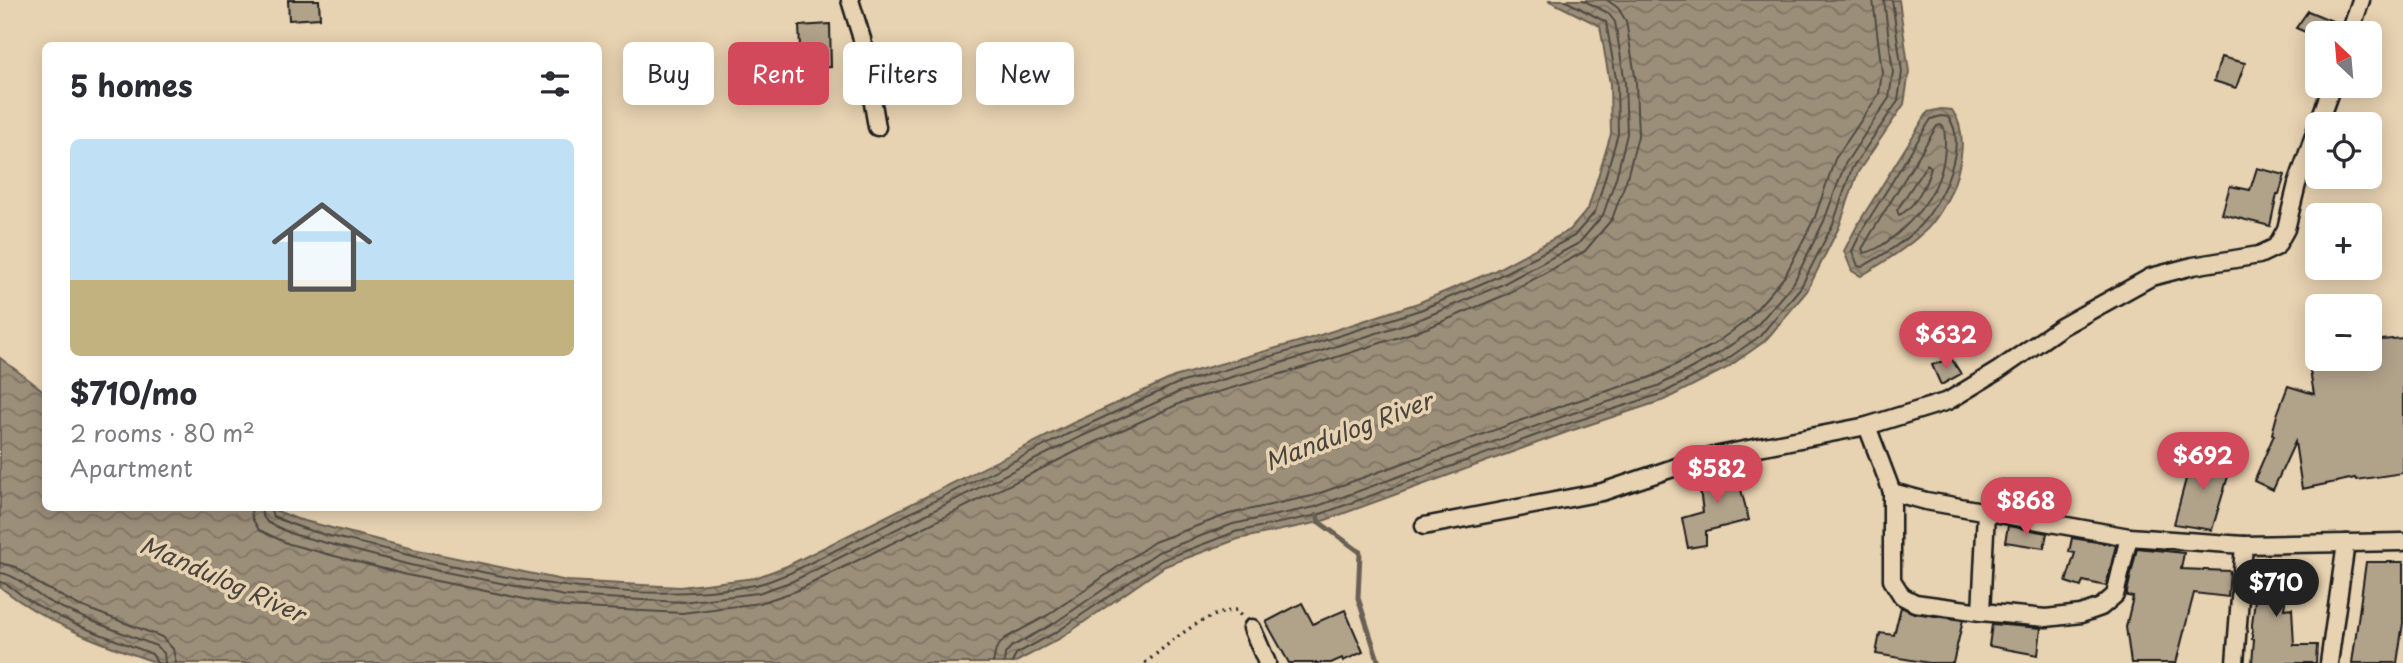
<!DOCTYPE html>
<meta charset="utf-8">
<style>
body{margin:0;font-family:"Playpen Sans",sans-serif;background:#f2f2f3;color:#2b2b33;height:100vh;display:flex;flex-direction:column;font-size:26px;white-space:nowrap}
*{box-sizing:border-box;margin:0}
p{font-size:23px;color:#7c7c81}
.icon{flex:none;width:38px;height:38px;fill:none;stroke:currentColor;stroke-width:2;stroke-linecap:round;stroke-linejoin:round}
.map{position:relative;flex:1;overflow:hidden}
.panel{position:absolute;left:42px;top:42px;width:560px;height:469px;display:flex;flex-direction:column;background:#fff;border-radius:10px;box-shadow:0 4px 18px #0003}
.panel>*{flex:none}
.banner{position:absolute;left:623px;top:42px;width:665px;height:63px;display:flex;gap:14px}
.needle{width:46px;rotate:334deg}
.fabs{position:absolute;left:2305px;top:21px;display:grid;gap:14px}
.fabs a{display:grid;place-items:center;width:77px;height:77px;border-radius:10px;background:#fff;box-shadow:0 4px 18px #0003;font-size:35px}
.price{position:absolute;translate:-50% -60px;padding:0 16px;border-radius:24px;background:#d1495b;color:#fff;font-size:23px;line-height:46px;filter:drop-shadow(0 2px 4px #0008)}
.price::after{content:'';position:absolute;left:50%;top:42px;width:21px;height:16px;margin-left:-10px;background:inherit;clip-path:polygon(0 0,100% 0,50% 100%)}
.price.active{background:#222;color:#fff}
ul{padding:0;list-style:none}
li{display:grid;align-content:center;gap:14px;height:371px;padding:0 28px}
li+li{border-top:2px solid #e1e1e2}
li span{display:grid;place-items:center;height:217px;border-radius:10px;color:#555}
li>.icon{margin-inline-start:auto}
span .icon{width:126px;height:126px;fill:#fffc;stroke-width:1}
li b{font-size:30px}
h2{display:flex;justify-content:space-between;align-items:center;height:84px;padding:0 28px;font-size:30px}
.pill{padding:0 24px;border-radius:10px;background:#fff;box-shadow:0 4px 18px #0003;font-size:24px;line-height:63px}
.pill.active{background:#d1495b;color:#fff}
.map>svg:first-child{display:block}
.water{fill:url(#water-waves);stroke:#696154;stroke-width:2}
.lines{fill:none;stroke-linecap:round;stroke-linejoin:round}
.shore{stroke:#4f4a42;stroke-width:2}
.stream{stroke:#696154;stroke-width:5}
.building{fill:#b1a28a;stroke:#1c1c1c;stroke-width:2}
.street-casing{stroke:#1c1c1c;stroke-width:21}
.path{stroke:#1c1c1c;stroke-width:3.5;stroke-dasharray:2 5;stroke-linecap:butt}
.street{stroke:#e7d2b1;stroke-width:16}
.labels{text-anchor:middle;dominant-baseline:central;stroke-width:7;stroke-linejoin:round;paint-order:stroke}
.water-label{font-size:24px;font-style:italic;fill:#49443d;stroke:#e7d2b1}
</style>
<div class="map">
<svg width="2403" height="663" viewBox="0 0 2403 663">
<defs>
<pattern id="water-waves" width="16" height="10" patternUnits="userSpaceOnUse" patternTransform="scale(1.75)"><rect width="16" height="10" fill="#9c8f7a"/><path d="M0 5q4-4 8 0t8 0" fill="none" stroke="#7e7463"/></pattern>
</defs>
<rect width="100%" height="100%" fill="#e7d2b1"/>
<filter id="ink" filterUnits="userSpaceOnUse"><feTurbulence type="fractalNoise" baseFrequency=".0143" numOctaves="2"/><feDisplacementMap in="SourceGraphic" scale="14" xChannelSelector="R" yChannelSelector="G"/><feConvolveMatrix kernelMatrix="1 2 1 2 8 2 1 2 1" color-interpolation-filters="sRGB"/></filter>
<g filter="url(#ink)">
<!-- water -->
<g class="water">
<path d="M 1548,0 L 1899,0 L 1909,72 L 1904,104 L 1858,172 L 1839,227 L 1807,291 L 1765,341 L 1727,368 L 1664,400 L 1570,431 L 1320,522 L 1238,539 L 1165,566 L 1061,638 L 1014,663 L 158,663 C 102,644 47,624 0,587 L 0,358 L 45,392 L 46,508 L 270,508 L 297,519 L 413,549 L 567,581 L 680,587 L 755,578 L 787,566 L 1071,424 L 1174,377 L 1305,340 L 1418,303 L 1494,271 L 1570,230 L 1588,209 L 1611,134 L 1610,84 L 1600,26 Z"/>
<path d="M 1941,109 L 1952,110 C 1975,142 1953,202 1927,229 C 1907,248 1884,262 1861,276 L 1852,271 L 1844,251 L 1858,224 L 1928,112 Z"/>
</g>
<g class="lines">
<!-- shore -->
<g class="shore">
<path d="M 1941,116 L 1948,117 C 1969,143 1942,200 1923,222 C 1907,241 1883,255 1862,267 L 1858,266 L 1852,251 L 1864,227 L 1931,119 Z"/>
<path d="M 1937,126 L 1941,125 L 1944,128 C 1950,172 1930,205 1897,234 C 1887,242 1876,251 1864,253 L 1862,249 L 1872,232 Z"/>
<path d="M 1927,164 L 1931,167 C 1928,182 1913,210 1899,215 L 1897,210 Z"/>
<path d="M 251,508 L 252,518 L 259,530 L 289,544 L 407,575 L 564,607 L 682,613 L 760,603 L 796,591 L 1083,448 L 1183,402 L 1312,365 L 1427,328 L 1505,295 L 1585,251 L 1612,219 L 1626,181 L 1638,136 L 1636,82 L 1626,21 L 1618,8 L 1607,0"/>
<path d="M 261,508 L 262,515 L 267,522 L 292,534 L 410,565 L 565,596 L 682,602 L 758,593 L 793,581 L 1078,438 L 1179,392 L 1309,355 L 1423,318 L 1501,285 L 1579,243 L 1603,215 L 1616,178 L 1627,134 L 1625,83 L 1615,22 L 1608,13 L 1583,0"/>
<path d="M 270,508 L 273,516 C 306,533 345,539 381,548 C 498,579 634,607 755,585 C 767,583 779,577 790,573 L 1074,431 L 1176,384 L 1307,346 L 1420,310 L 1497,277 L 1574,236 L 1595,212 L 1618,134 L 1617,84 L 1606,22 L 1564,0"/>
<path d="M 0,563 L 16,567 L 37,583 L 78,605 L 162,637 L 173,649 L 176,663"/>
<path d="M 0,573 C 16,574 32,592 46,600 C 82,619 119,631 156,646 L 164,653 L 165,663"/>
<path d="M 0,582 C 11,584 18,594 27,599 C 66,624 110,637 152,654 L 157,663"/>
<path d="M 993,663 L 996,649 L 1004,639 L 1048,615 L 1154,542 L 1229,514 L 1312,496 L 1561,406 L 1654,376 L 1713,345 L 1746,321 L 1785,276 L 1815,217 L 1835,159 L 1879,94 L 1882,72 L 1873,0"/>
<path d="M 1004,663 L 1005,654 L 1011,647 L 1053,624 L 1158,552 L 1233,524 L 1315,507 L 1564,416 L 1658,386 L 1718,354 L 1754,329 L 1794,282 L 1824,221 L 1845,164 L 1889,98 L 1893,72 L 1884,0"/>
<path d="M 1012,663 L 1016,654 L 1058,631 L 1162,560 L 1235,532 L 1318,515 L 1567,424 L 1661,394 L 1723,362 L 1760,336 L 1801,287 L 1833,224 L 1852,168 L 1898,101 L 1902,72 L 1892,0"/>
</g>
<!-- stream -->
<path class="stream" d="M 1317,515 L 1319,522 L 1360,552 L 1358,598 L 1379,663"/>
</g>
<!-- building -->
<g class="building">
<path d="M 288,0 L 319,0 L 320,18 L 289,20 Z"/>
<path d="M 2308,11 L 2335,22 L 2330,33 L 2317,33 L 2317,37 L 2296,28 Z"/>
<path d="M 830,24 L 831,67 L 801,69 L 799,26 Z"/>
<path d="M 2221,57 L 2245,63 L 2236,88 L 2214,81 Z"/>
<path d="M 2257,168 L 2285,175 L 2279,194 L 2277,194 L 2270,226 L 2222,214 L 2230,186 L 2250,190 Z"/>
<path d="M 2403,338 L 2403,473 L 2356,480 L 2355,478 L 2302,489 L 2295,442 L 2273,490 L 2254,481 L 2274,435 L 2272,434 L 2277,415 L 2288,386 L 2314,394 L 2309,365 L 2326,359 L 2370,359 L 2370,341 Z"/>
<path d="M 1951,358 L 1961,374 L 1941,385 L 1932,365 Z"/>
<path d="M 2202,450 L 2232,463 L 2212,530 L 2174,524 L 2186,479 Z"/>
<path d="M 1734,463 L 1749,520 L 1706,531 L 1706,545 L 1688,548 L 1682,518 L 1703,512 L 1699,482 L 1711,479 L 1707,468 Z"/>
<path d="M 2008,526 L 2047,533 L 2044,548 L 2005,542 Z"/>
<path d="M 2072,538 L 2116,545 L 2106,586 L 2083,581 L 2081,587 L 2066,582 L 2075,553 L 2069,552 Z"/>
<path d="M 2137,548 L 2184,553 L 2181,569 L 2230,571 L 2228,597 L 2194,593 L 2176,663 L 2131,663 L 2126,627 L 2133,597 L 2127,596 L 2127,592 Z"/>
<path d="M 2260,559 L 2291,562 L 2284,609 L 2292,608 L 2294,645 L 2317,645 L 2316,663 L 2252,663 L 2254,639 L 2252,639 L 2252,624 Z"/>
<path d="M 2366,562 L 2403,562 L 2403,623 L 2397,663 L 2352,663 Z"/>
<path d="M 1302,603 L 1313,624 L 1345,610 L 1363,652 L 1343,661 L 1342,658 L 1331,663 L 1289,663 L 1266,622 Z"/>
<path d="M 1901,607 L 1914,613 L 1963,620 L 1953,663 L 1929,663 L 1876,654 L 1880,633 L 1894,635 Z"/>
<path d="M 1992,624 L 2041,628 L 2038,655 L 1989,646 Z"/>
</g>
<g class="lines">
<defs>
<g id="street">
<path d="M 850,0 L 862,39 L 877,127"/>
<path d="M 2350,33 L 2361,0"/>
<path d="M 2318,124 L 2332,86"/>
<path d="M 1867,426 L 1892,492 L 1926,501 L 2129,537 L 2244,545 L 2403,542"/>
<path d="M 1892,492 L 1892,580 L 1902,596 L 1915,603 L 1981,612 L 2046,618 L 2081,614 L 2101,607 L 2115,595 L 2129,537"/>
<path d="M 1424,526 L 1602,492 L 1703,458 L 1867,426 L 1948,401 L 1999,370 L 2061,327 L 2151,277 L 2193,266 L 2259,255 L 2276,247 L 2286,229 L 2297,184 L 2317,127"/>
<path d="M 1981,612 L 1986,512"/>
<path d="M 1252,628 L 1267,663"/>
<path d="M 2235,663 L 2244,545"/>
<path d="M 2329,663 L 2346,543"/>
</g>
</defs>
<!-- street casing -->
<use href="#street" class="street-casing"/>
<!-- path -->
<path class="path" d="M 1145,663 C 1174,640 1199,615 1236,610 L 1242,617"/>
<!-- street -->
<use href="#street" class="street"/>
</g>
</g>
<g class="labels">
<!-- water labels -->
<g class="water-label">
<text transform="translate(1348 430) rotate(-21)">Mandulog River</text>
<text transform="translate(223 578) rotate(24)">Mandulog River</text>
</g>
</g>
</svg>
<div class="fabs">
<a><svg class="needle" viewBox="-14 -14 28 28"><path d="M0-13l5 13h-10z" fill="#e53935"/><path d="M0 13l5-13h-10z" fill="#7c7c81"/></svg></a>
<a><svg class="icon" aria-label="locate" viewBox="0 0 24 24"><circle cx="12" cy="12" r="6"/><path d="M12 2v4M12 18v4M2 12h4M18 12h4"/></svg></a>
<a>+</a>
<a>−</a>
</div>
<b class="price" style="left:1946px;top:371px">$632</b>
<b class="price" style="left:2203px;top:492px">$692</b>
<b class="price" style="left:1717px;top:505px">$582</b>
<b class="price" style="left:2026px;top:537px">$868</b>
<b class="price active" style="left:2276px;top:619px">$710</b>
<div class="banner">
<a class="pill">Buy</a>
<a class="pill active">Rent</a>
<a class="pill">Filters</a>
<a class="pill">New</a>
</div>
<section class="panel">
<h2>5 homes<svg class="icon" aria-label="filters" viewBox="0 0 24 24"><path d="M4 7h16M4 17h16"/><circle cx="9" cy="7" r="2"/><circle cx="15" cy="17" r="2"/></svg></h2>
<ul>
<li><span style="background:linear-gradient(#bfe0f5 65%,#c2b280 0)"><svg class="icon" aria-label="home" viewBox="0 0 24 24"><path d="M3 11l9-7 9 7M6 9v11h12V9"/></svg></span><div><b>$710/mo</b><p>2 rooms · 80 m²</p><p>Apartment</p></div></li>
</ul>
</section>
</div>
